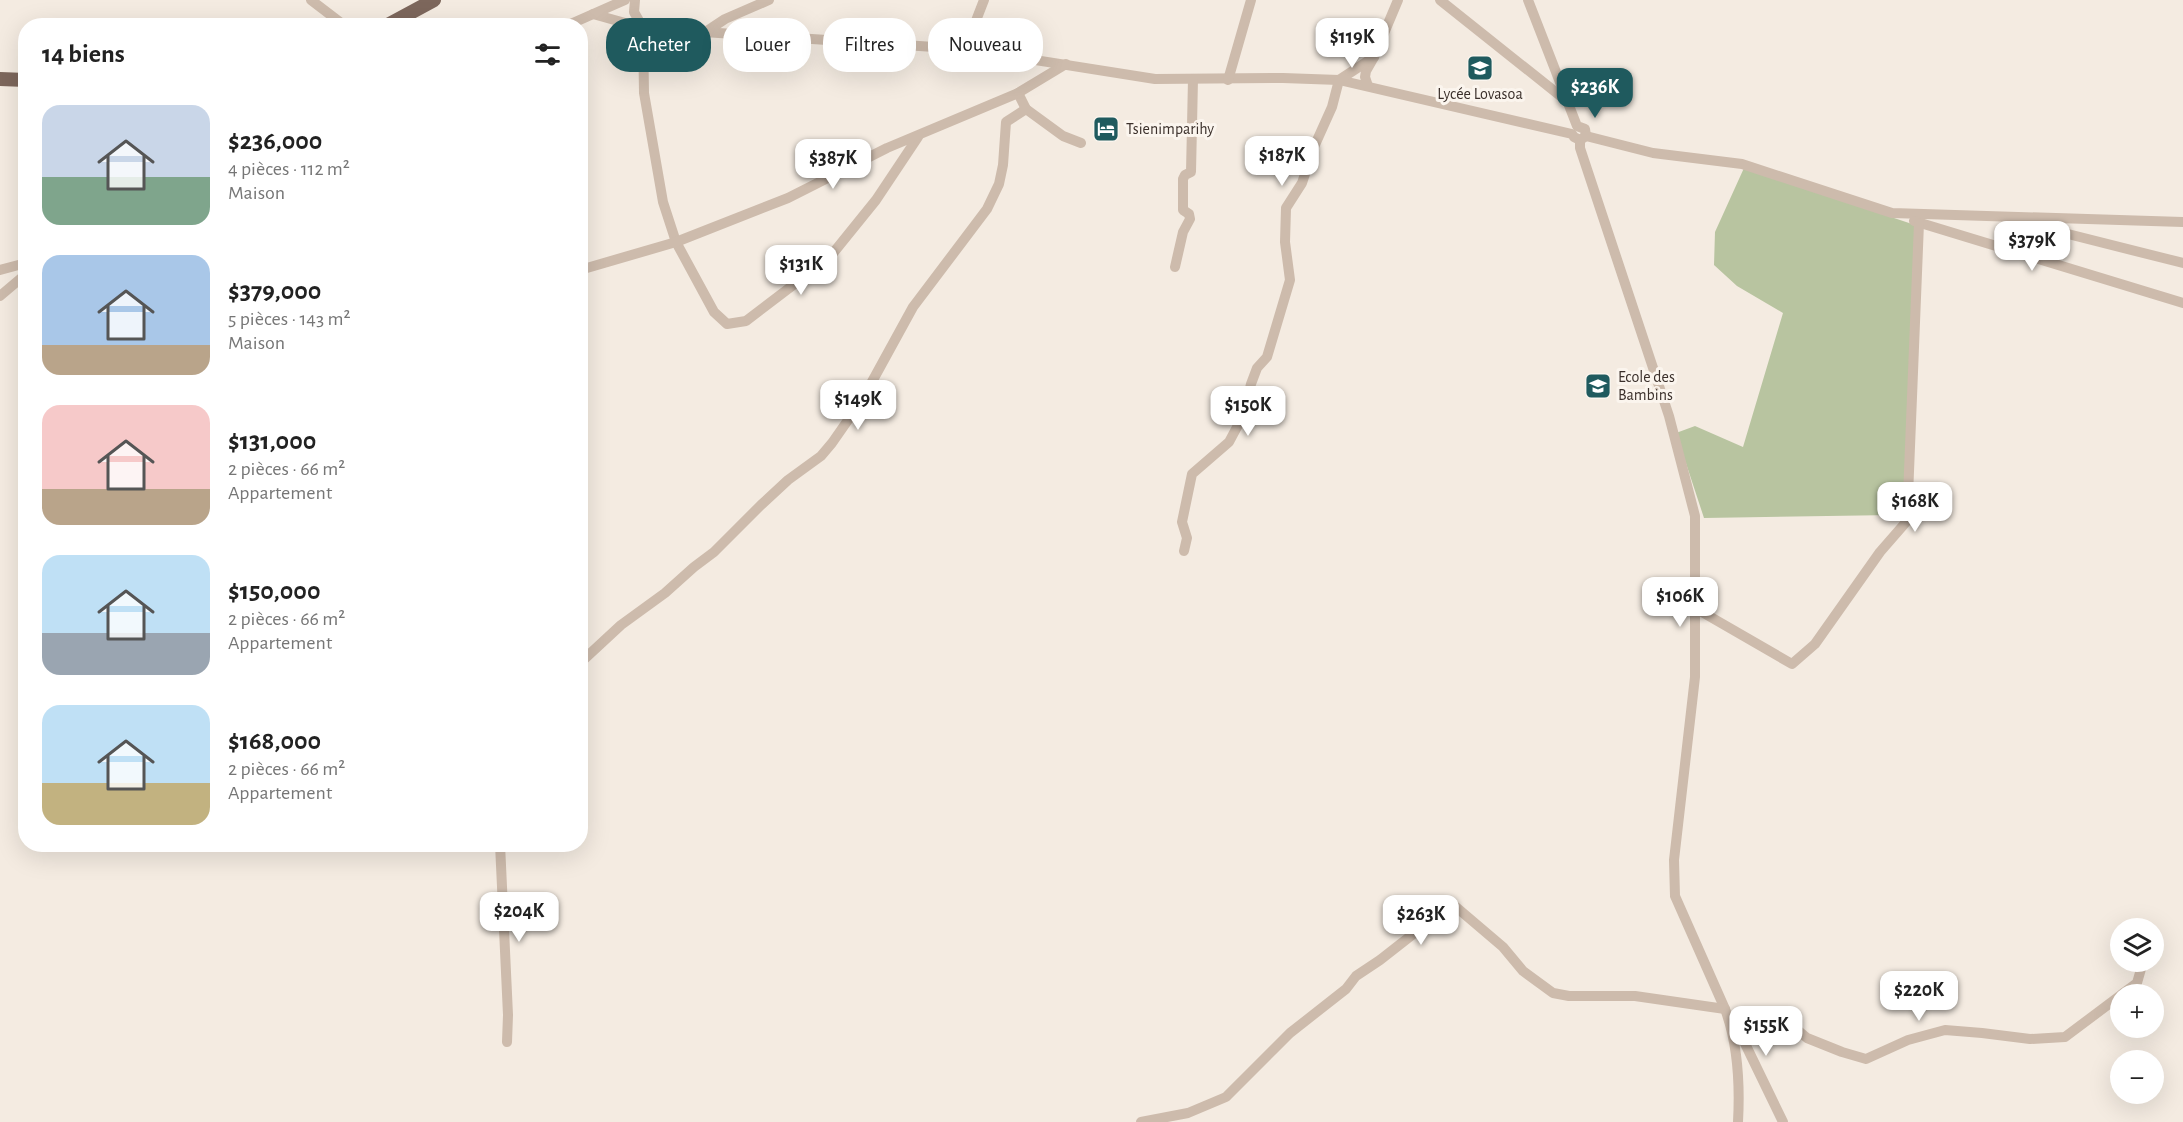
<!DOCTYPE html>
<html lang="fr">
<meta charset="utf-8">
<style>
body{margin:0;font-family:"Alegreya Sans",sans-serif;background:#f6f6f6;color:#222;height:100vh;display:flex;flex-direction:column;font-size:22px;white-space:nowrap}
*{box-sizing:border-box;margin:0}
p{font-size:20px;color:#767676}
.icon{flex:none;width:33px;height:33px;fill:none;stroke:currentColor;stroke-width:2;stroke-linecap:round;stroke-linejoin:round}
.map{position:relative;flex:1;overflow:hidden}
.sheet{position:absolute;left:18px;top:18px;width:570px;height:834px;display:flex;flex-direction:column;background:#fff;border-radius:24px;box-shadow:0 6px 24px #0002}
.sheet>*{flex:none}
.guide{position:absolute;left:606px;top:18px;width:570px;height:54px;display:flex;gap:12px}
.tools{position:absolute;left:2110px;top:918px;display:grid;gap:12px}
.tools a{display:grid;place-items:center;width:54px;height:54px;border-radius:50%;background:#fff;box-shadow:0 6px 24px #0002;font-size:30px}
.price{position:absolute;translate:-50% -51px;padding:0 14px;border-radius:12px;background:#fff;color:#222;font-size:20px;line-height:39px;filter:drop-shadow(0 2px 3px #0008)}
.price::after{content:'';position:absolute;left:50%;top:36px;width:18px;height:14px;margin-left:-9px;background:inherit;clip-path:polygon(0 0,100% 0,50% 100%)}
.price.on{background:#1f5a5e;color:#fff}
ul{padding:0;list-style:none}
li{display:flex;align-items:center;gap:18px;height:150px;padding:0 24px}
li span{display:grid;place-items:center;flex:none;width:168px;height:120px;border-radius:18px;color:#555}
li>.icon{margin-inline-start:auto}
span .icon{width:72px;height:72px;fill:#fffc;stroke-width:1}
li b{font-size:26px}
h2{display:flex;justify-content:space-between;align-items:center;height:72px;padding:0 24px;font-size:26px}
.tag{padding:0 21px;border-radius:24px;background:#fff;box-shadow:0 6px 24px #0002;font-size:21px;line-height:54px}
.tag.on{background:#1f5a5e;color:#fff}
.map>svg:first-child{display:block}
.green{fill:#b8c4a0}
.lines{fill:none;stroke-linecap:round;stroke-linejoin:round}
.minor{stroke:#cdbbac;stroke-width:10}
.major{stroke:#7d675c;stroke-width:14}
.labels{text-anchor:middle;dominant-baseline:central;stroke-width:6;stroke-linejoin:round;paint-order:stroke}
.poi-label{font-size:16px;fill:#3b302b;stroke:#fbf5ee;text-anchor:start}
</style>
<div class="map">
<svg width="2183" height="1122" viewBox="0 0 2183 1122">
<rect width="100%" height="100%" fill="#f4ebe1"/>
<!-- green -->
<path class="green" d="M 1744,168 L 1915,225 L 1904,500 L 1901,511 L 1893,515 L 1704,518 L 1676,433 L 1695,426 L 1743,447 L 1783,313 L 1737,286 L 1714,265 L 1715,232 Z"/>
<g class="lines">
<!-- minor -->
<g class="minor">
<path d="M 311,0 L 345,26"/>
<path d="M 635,0 L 634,12 L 643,28 L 644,93 L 663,202 L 676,242 L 714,312 L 727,324 L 746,321 L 830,257 L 876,200 L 918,137"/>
<path d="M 1440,0 L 1568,102"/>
<path d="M 1528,0 L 1577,126 L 1585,129 L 1586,136"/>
<path d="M 593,14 L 643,28 L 965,49 L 1155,79 L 1283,78 L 1339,80 L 1572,134 L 1574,137 L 1580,140"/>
<path d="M 566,26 L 625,0"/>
<path d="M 707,31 L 725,19 L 769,0"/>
<path d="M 965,49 L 984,0"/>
<path d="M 1228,80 L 1251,0"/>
<path d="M 1368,86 L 1365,77 L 1366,71 L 1374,57 L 1398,0"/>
<path d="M 1018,93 L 1026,109 L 1063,136 L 1081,143"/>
<path d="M 1580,140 L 1580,148 L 1669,416 L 1695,516 L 1695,677 L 1674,860 L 1675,896 L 1725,1009 C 1738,1044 1740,1085 1738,1122"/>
<path d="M 1580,140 L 1586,136 L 1653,153 L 1742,164 L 1892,213 L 2183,222"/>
<path d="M 2028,220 L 2068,234 L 2183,263"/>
<path d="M 1914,221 L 2183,303"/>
<path d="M 1175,267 L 1183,232 L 1190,219 L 1189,214 L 1183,210 L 1183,179 L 1185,175 L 1191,172 L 1193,79"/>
<path d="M 0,270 L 26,263"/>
<path d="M 580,270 L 676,242 L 788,198 L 887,148 L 1018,93 L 1066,64"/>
<path d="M 0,296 L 26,274"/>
<path d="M 1184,551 L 1187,538 L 1182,522 L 1192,474 L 1229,442 L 1244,414 L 1251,384 L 1257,368 L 1267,357 L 1290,280 L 1285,242 L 1286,208 L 1302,183 L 1314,147 L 1332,107 L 1339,80 L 1374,57"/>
<path d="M 1695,608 L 1792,664 L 1815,644 L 1880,552 L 1907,521 L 1919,223"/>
<path d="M 580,663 L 621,625 L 665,593 L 694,567 L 714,552 L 761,505 L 788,480 L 821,456 L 832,443 L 862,400 L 913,307 L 987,209 L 999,184 L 1003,165 L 1006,122 L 1026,109"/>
<path d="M 500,844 L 508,1015 L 507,1042"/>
<path d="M 2122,994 L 2137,983 L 2143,962"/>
<path d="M 1737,1027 L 1765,1014 L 1781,1016 L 1807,1038 L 1842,1052 L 1866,1059 L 1908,1040 L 1945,1030 L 1982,1033 L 2030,1039 L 2065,1037 L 2121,995"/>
<path d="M 1732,1029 L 1737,1027 L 1783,1122"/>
<path d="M 1141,1122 L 1188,1113 L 1226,1097 L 1290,1033 L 1346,989 L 1356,976 L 1380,960 L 1449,906 L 1456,907 L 1503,947 L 1523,971 L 1553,993 L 1569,996 L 1635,996 L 1725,1009"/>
</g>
<!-- major -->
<g class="major">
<path d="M 386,26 L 434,0"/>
<path d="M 0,79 L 26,80"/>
</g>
</g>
<!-- icons -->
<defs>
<symbol id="university-square" viewBox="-11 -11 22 22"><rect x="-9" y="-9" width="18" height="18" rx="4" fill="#1f5a5e" stroke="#fbf5ee"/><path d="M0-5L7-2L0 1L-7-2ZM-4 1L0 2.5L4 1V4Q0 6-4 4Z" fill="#fff"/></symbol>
<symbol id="hotel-square" viewBox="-11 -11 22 22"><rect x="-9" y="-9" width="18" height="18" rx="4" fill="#1f5a5e" stroke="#fbf5ee"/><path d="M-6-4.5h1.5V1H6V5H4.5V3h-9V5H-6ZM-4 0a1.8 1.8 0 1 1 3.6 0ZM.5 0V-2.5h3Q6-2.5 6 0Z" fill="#fff"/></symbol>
<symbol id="school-square" viewBox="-11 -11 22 22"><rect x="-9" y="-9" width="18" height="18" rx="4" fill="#1f5a5e" stroke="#fbf5ee"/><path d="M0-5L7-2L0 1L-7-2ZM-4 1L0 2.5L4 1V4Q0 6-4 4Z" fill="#fff"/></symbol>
</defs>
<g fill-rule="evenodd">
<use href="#university-square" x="1465" y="53" width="30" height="30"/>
<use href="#hotel-square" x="1091" y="114" width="30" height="30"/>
<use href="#school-square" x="1583" y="371" width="30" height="30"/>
</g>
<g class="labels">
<!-- poi labels -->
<g class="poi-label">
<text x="1480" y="94" text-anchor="middle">Lycée Lovasoa</text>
<text x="1126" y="129">Tsienimparihy</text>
<text x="1618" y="377">Ecole des<tspan x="1618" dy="18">Bambins</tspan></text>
</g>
</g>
</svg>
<div class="tools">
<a><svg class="icon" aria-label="layers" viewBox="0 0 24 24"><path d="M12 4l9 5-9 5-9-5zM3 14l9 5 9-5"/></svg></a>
<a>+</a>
<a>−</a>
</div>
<b class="price" style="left:1352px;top:69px">$119K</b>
<b class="price on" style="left:1595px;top:119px">$236K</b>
<b class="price" style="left:1282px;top:187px">$187K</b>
<b class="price" style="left:833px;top:190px">$387K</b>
<b class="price" style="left:2032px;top:272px">$379K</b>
<b class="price" style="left:801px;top:296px">$131K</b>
<b class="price" style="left:858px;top:431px">$149K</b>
<b class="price" style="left:1248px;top:437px">$150K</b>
<b class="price" style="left:1915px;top:533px">$168K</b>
<b class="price" style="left:1680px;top:628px">$106K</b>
<b class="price" style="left:519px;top:943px">$204K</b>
<b class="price" style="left:1421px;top:946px">$263K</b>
<b class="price" style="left:1919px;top:1022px">$220K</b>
<b class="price" style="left:1766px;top:1057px">$155K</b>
<div class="guide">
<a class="tag on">Acheter</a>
<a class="tag">Louer</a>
<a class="tag">Filtres</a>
<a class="tag">Nouveau</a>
</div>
<section class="sheet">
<h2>14 biens<svg class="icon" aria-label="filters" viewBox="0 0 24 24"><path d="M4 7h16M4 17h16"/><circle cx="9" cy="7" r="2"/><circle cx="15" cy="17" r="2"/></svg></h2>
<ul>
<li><span style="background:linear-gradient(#c9d6e8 60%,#7fa58c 0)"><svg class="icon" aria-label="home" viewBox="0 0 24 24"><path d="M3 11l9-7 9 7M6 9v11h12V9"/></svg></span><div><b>$236,000</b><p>4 pièces · 112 m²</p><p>Maison</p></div></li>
<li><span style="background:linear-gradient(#a9c7e8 75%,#b9a48a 0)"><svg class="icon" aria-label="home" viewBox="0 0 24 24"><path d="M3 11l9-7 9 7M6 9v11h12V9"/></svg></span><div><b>$379,000</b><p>5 pièces · 143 m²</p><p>Maison</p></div></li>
<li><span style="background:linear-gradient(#f6c9c9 70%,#b9a48a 0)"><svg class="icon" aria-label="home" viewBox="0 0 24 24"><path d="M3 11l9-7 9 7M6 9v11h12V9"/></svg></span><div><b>$131,000</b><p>2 pièces · 66 m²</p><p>Appartement</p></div></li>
<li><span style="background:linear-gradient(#bfe0f5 65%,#9aa5b1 0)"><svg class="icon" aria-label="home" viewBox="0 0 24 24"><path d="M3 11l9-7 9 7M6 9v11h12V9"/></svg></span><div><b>$150,000</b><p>2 pièces · 66 m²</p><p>Appartement</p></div></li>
<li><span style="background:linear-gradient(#bfe0f5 65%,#c2b280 0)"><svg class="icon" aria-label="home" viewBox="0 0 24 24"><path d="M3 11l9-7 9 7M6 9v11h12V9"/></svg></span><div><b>$168,000</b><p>2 pièces · 66 m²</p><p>Appartement</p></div></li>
</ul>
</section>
</div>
